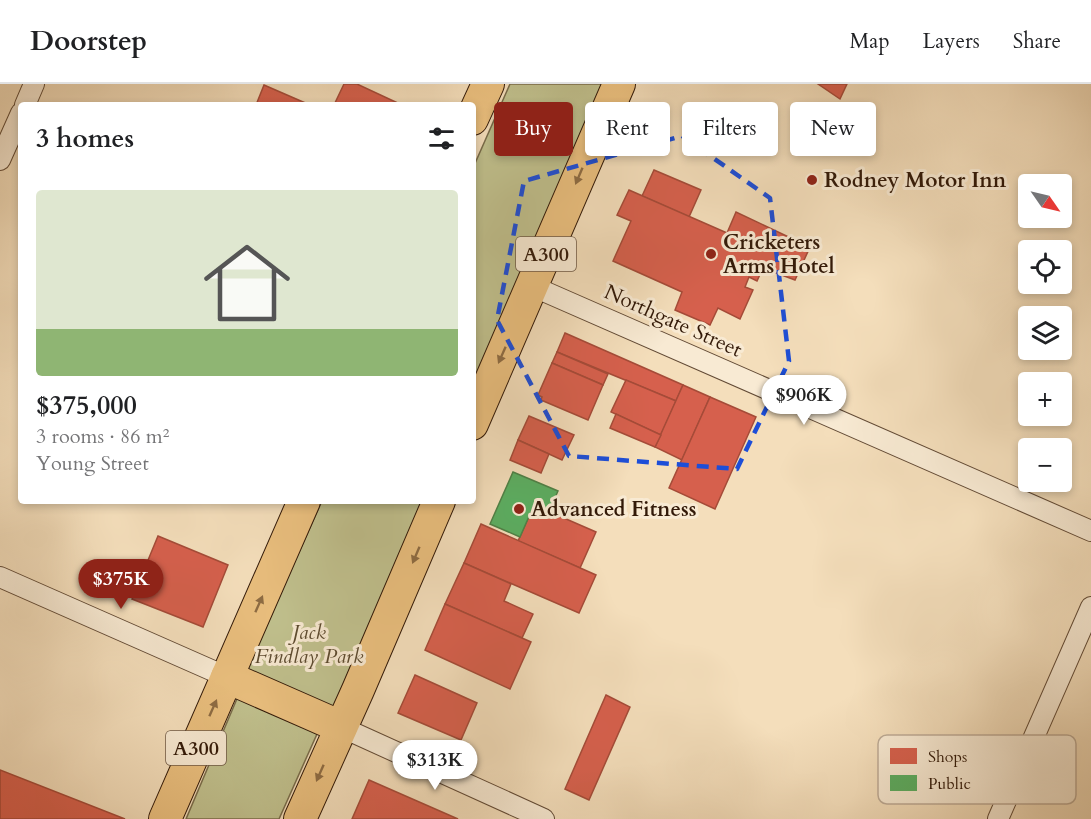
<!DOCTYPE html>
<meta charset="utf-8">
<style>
body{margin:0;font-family:Cardo,serif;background:#f2f2f2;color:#202124;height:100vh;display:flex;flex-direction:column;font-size:22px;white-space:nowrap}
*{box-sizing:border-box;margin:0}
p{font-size:20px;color:#757577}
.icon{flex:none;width:33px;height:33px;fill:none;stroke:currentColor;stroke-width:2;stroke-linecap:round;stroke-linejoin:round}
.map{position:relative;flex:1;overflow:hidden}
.sheet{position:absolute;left:18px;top:18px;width:458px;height:402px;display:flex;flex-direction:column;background:#fff;border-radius:6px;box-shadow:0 3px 9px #0003}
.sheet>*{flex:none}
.top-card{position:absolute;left:494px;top:18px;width:507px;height:54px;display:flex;gap:12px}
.needle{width:39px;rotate:124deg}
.tools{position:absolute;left:1018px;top:90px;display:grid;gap:12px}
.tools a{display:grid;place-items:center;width:54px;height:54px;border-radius:6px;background:#fff;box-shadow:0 3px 9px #0003;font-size:30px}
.price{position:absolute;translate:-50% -51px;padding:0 14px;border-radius:21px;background:#fff;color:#222;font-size:20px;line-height:39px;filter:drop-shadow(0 2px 3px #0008)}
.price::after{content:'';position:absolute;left:50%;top:36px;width:18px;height:14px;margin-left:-9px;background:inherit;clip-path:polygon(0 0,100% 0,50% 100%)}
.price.active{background:#8f2418;color:#fff}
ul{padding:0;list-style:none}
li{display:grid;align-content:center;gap:12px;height:318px;padding:0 18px}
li+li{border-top:2px solid #e0e0e0}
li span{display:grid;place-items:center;height:186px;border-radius:6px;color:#555}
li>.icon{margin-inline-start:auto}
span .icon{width:108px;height:108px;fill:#fffc;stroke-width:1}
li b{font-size:26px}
h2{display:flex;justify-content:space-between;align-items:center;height:72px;padding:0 18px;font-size:26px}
.tag{padding:0 21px;border-radius:6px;background:#fff;box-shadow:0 3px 9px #0003;font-size:21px;line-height:54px}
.tag.active{background:#8f2418;color:#fff}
header{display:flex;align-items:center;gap:36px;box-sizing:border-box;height:84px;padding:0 30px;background:#fff;border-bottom:2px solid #e0e0e0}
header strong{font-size:28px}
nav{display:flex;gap:33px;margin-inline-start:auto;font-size:21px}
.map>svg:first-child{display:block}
.green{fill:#c0c08d;stroke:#796c4a;stroke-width:1.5}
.shops{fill:#d6604d;stroke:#a54b38;stroke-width:1.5}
.public{fill:#5aae61;stroke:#4e8146;stroke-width:1.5}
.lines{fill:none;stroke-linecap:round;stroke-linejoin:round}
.minor-casing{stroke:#624a35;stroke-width:22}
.trunk-casing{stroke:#321908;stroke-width:34}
.minor{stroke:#f8ead3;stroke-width:20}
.trunk{stroke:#eabf7e;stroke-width:32}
.oneway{fill:#8e6c43}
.marked{fill:none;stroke:#1d4ed8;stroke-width:4.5;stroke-dasharray:12 8;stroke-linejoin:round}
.poi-dot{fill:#8f2418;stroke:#f8ead3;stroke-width:2}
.labels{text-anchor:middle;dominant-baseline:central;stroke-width:6;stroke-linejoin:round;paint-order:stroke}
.shield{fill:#f8ead3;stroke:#6d5845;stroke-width:1.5}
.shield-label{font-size:20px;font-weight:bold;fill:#321908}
.poi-label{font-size:21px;font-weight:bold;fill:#321908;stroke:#f8ead3;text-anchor:start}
.street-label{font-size:21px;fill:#321908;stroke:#f8ead3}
.park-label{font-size:21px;font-style:italic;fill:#5d4b30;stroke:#f8ead3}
.key{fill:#f8ead3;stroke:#bdab96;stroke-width:1.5}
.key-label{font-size:16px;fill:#321908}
</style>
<header>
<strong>Doorstep</strong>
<nav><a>Map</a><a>Layers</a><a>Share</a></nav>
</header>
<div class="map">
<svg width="1091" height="735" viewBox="0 0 1091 735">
<rect width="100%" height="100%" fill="#f4debb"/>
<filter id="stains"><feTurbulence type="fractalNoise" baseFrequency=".00333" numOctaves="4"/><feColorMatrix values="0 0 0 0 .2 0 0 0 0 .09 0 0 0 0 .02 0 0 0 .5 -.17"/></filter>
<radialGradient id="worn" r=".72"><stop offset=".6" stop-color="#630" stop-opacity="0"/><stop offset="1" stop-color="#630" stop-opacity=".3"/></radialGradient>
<!-- green -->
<g class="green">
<path d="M 510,0 L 604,0 L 473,302 L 473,84 Z"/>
<path d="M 322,417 L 423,417 L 332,626 L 246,585 Z"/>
<path d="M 239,610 L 317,650 L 279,735 L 186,735 Z"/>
</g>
<!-- shops -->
<g class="shops">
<path d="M 344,0 L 357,0 L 402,21 L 334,21 Z"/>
<path d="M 818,0 L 847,0 L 840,15 Z"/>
<path d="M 264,1 L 310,21 L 256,21 Z"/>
<path d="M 654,86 L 701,106 L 689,133 L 642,112 Z"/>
<path d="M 629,106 L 727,149 L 736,128 L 810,163 L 795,196 L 763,184 L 757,197 L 749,193 L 745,203 L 753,206 L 740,235 L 718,224 L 710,241 L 675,226 L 682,208 L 613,177 L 631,137 L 617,131 Z"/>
<path d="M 565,249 L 683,301 L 676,317 L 557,268 Z"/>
<path d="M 557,268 L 608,290 L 603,301 L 552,279 Z"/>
<path d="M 552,279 L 603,301 L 588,336 L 541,316 L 542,313 L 538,311 Z"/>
<path d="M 626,296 L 676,317 L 661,351 L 611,328 Z"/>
<path d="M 683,301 L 710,313 L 682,376 L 655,363 Z"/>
<path d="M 710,313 L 756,333 L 715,425 L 669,404 Z"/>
<path d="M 616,330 L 661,351 L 655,363 L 610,344 Z"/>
<path d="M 529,332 L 574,351 L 562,376 L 518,356 Z"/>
<path d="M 518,356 L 549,370 L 541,389 L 510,376 Z"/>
<path d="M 534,421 L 596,448 L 580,484 L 518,457 Z"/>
<path d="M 481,440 L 596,491 L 579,529 L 464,479 Z"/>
<path d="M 158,452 L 228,481 L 203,543 L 132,515 Z"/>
<path d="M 464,479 L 511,500 L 504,517 L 533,530 L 522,554 L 445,520 Z"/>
<path d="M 445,520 L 531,558 L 510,605 L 425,566 Z"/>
<path d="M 415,591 L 477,619 L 461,656 L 398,629 Z"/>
<path d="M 606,611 L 630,623 L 589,716 L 565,705 Z"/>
<path d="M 0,686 L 125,735 L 0,735 Z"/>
<path d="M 369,696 L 458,735 L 352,735 Z"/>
</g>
<!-- public -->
<path class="public" d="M 513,388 L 558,407 L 549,427 L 534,421 L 520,453 L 490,440 Z"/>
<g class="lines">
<defs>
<g id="minor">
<path d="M 25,21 L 34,0"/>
<path d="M 0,76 L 21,29"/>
<path d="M 532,202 L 1091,447"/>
<path d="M 0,493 L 227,593"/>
<path d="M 341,643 L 544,735"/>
<path d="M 998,735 L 1091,523"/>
</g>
<g id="trunk">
<path d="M 472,35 L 488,0"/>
<path d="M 472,340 L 619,0"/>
<path d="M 227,593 L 341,643"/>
<path d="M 165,735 L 304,417"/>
<path d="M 300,735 L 358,606 L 439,417"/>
</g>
</defs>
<!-- minor casing -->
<use href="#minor" class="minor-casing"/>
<!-- trunk casing -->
<use href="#trunk" class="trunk-casing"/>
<!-- minor -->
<use href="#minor" class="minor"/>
<!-- trunk -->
<use href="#trunk" class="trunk"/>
</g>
<!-- one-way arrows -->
<defs><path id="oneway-solid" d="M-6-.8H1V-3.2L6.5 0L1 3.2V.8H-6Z" transform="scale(1.5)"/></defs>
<g class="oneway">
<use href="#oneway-solid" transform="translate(579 92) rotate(113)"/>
<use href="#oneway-solid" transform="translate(502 271) rotate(114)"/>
<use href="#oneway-solid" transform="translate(416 471) rotate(113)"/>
<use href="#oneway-solid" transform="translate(259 520) rotate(-66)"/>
<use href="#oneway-solid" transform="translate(213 624) rotate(-66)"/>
<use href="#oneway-solid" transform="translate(320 689) rotate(114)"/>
</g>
<!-- marked area -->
<path class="marked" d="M 682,52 L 770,114 L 789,277 L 737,385 L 569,372 L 497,236 L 524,97 Z"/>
<!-- markers -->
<g class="poi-dot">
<circle cx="812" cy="96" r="6"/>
<circle cx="711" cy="170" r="6"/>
<circle cx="519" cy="425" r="6"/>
</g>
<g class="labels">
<!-- shield labels -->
<g class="shield">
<rect x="516" y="153" width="60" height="34" rx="4.5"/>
<rect x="166" y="647" width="60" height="34" rx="4.5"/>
</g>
<g class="shield-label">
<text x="546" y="170">A300</text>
<text x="196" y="664">A300</text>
</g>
<!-- poi labels -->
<g class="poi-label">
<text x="824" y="96">Rodney Motor Inn</text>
<text x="723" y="158">Cricketers<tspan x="723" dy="24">Arms Hotel</tspan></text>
<text x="531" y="425">Advanced Fitness</text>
</g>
<!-- street labels -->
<g class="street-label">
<text transform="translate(673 237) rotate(24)">Northgate Street</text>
</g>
<!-- park labels -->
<g class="park-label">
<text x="309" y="548">Jack<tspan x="309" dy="24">Findlay Park</tspan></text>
</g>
</g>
<!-- legend -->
<rect x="878" y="651" width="198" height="69" rx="9" class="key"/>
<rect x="890" y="664" width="27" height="16" fill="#d6604d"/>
<rect x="890" y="691" width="27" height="16" fill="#5aae61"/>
<g class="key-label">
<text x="928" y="678">Shops</text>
<text x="928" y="705">Public</text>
</g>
<rect width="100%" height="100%" filter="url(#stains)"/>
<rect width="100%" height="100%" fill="url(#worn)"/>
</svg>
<div class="tools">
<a><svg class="needle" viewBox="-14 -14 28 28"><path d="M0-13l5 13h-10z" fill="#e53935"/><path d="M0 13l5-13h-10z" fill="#757577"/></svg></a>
<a><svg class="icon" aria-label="locate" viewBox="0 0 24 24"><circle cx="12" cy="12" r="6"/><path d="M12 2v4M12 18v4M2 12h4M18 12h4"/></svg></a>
<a><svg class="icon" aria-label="layers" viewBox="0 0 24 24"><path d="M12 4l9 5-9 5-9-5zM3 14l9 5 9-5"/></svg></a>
<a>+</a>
<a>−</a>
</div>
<b class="price" style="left:804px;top:342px">$906K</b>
<b class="price active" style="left:121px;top:526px">$375K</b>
<b class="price" style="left:435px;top:707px">$313K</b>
<div class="top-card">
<a class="tag active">Buy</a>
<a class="tag">Rent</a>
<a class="tag">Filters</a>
<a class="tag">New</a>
</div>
<section class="sheet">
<h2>3 homes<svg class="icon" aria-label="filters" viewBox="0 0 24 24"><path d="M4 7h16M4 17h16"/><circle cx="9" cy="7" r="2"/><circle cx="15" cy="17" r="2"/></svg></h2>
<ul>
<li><span style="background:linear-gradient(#dfe7d0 75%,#8fb573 0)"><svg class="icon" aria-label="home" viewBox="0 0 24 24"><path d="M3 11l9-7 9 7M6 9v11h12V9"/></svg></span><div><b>$375,000</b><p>3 rooms · 86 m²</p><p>Young Street</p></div></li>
</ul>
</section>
</div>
